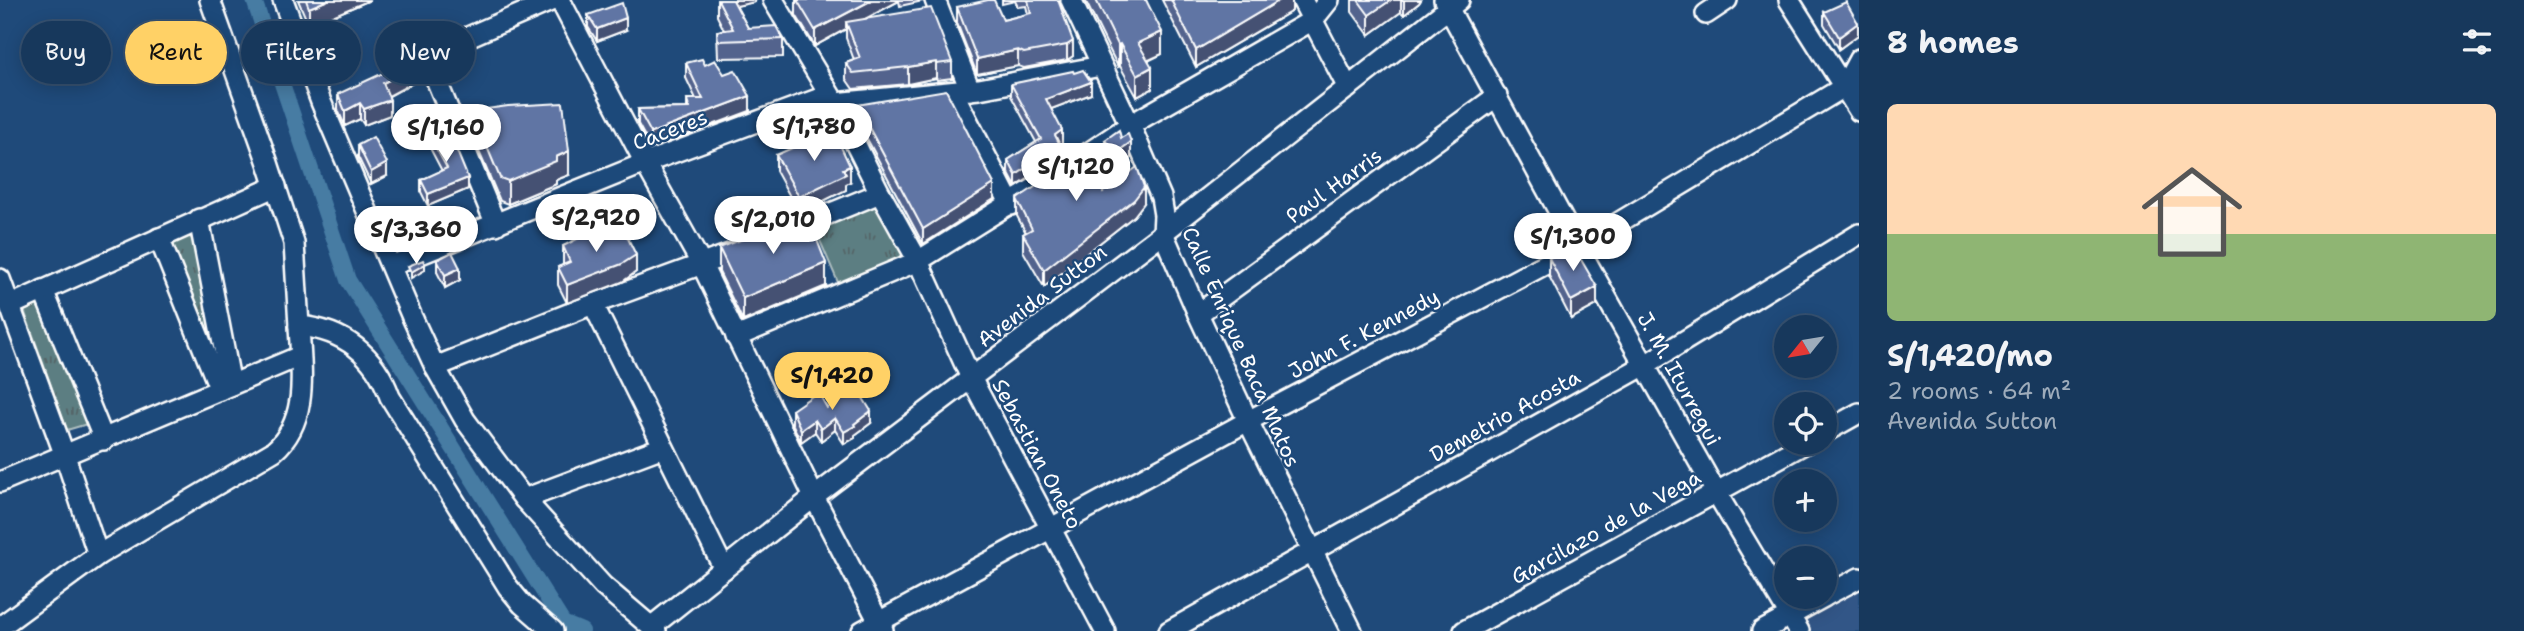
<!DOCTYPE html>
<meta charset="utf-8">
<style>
body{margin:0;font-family:"Shantell Sans",sans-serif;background:#244365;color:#f1f3f6;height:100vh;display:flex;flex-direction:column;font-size:26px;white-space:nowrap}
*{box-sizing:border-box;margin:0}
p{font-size:23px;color:#9eacbb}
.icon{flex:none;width:38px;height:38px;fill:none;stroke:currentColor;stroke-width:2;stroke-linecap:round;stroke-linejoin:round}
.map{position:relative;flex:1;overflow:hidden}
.details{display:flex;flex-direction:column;background:#17385c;width:665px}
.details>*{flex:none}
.banner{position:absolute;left:21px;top:21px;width:665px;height:63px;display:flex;gap:14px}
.needle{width:46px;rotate:240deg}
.controls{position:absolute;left:1774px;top:315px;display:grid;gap:14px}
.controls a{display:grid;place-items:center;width:63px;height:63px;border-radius:50%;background:#17385c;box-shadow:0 4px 18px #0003,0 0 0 2px #365272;font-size:35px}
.price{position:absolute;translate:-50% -60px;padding:0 16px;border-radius:24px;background:#fff;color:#222;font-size:23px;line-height:46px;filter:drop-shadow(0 2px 4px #0008)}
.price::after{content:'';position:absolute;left:50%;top:42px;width:21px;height:16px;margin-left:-10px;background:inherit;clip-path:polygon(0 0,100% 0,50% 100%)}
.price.selected{background:#ffd166;color:#111}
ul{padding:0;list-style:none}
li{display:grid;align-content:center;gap:14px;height:371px;padding:0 28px}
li+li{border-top:2px solid #365272}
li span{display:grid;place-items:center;height:217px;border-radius:10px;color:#555}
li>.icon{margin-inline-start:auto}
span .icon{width:126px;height:126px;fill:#fffc;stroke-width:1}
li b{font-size:30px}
h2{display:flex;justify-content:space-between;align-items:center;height:84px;padding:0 28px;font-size:30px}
.tag{padding:0 24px;border-radius:32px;background:#17385c;box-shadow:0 4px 18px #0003,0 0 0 2px #365272;font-size:24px;line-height:63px}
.tag.selected{background:#ffd166;color:#111}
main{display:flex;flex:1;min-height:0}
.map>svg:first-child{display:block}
.built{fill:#335787}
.grass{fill:url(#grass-tufts);stroke:#aebec0;stroke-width:2}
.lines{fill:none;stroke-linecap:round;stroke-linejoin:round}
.canal{stroke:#467ba3;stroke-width:16}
.minor-casing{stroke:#fff;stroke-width:24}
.minor{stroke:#1f4a7a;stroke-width:19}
.wall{fill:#53648d;stroke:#fff;stroke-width:2}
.shaded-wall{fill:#445173;stroke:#fff;stroke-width:2}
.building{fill:#6174a4;stroke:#fff;stroke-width:2}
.labels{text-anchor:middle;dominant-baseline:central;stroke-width:5;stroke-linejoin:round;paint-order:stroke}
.street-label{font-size:21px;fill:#fff;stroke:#1f4a7a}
</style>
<main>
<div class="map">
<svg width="1859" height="631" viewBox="0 0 1859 631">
<defs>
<pattern id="grass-tufts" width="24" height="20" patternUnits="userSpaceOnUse" patternTransform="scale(1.75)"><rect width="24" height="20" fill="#5c7e82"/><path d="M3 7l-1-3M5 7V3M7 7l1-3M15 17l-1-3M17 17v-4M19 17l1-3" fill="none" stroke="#546567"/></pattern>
</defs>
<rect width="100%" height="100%" fill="#1f4a7a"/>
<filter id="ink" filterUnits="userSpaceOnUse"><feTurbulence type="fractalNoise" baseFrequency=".0143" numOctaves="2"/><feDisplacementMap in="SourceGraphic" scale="14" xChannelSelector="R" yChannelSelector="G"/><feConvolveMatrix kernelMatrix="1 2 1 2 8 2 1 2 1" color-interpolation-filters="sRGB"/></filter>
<g filter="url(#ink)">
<!-- built -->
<path class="built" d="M 1859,589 L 1859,631 L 1801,631 L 1802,621 Z"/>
<!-- grass -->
<g class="grass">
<path d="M 880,193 L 918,261 L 843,294 L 812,222 Z"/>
<path d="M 188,235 L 194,241 L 218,358 L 171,248 L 175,241 Z"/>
<path d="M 37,304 L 87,424 L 67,430 L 24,310 Z"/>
</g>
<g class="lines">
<!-- canal -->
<path class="canal" d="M 254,0 L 348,280 L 563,623 L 582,631"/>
<defs>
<g id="minor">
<path d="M 210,0 L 268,163 L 294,243 L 299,326 C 344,330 375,355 390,397 L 508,587 L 522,604 L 553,631"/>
<path d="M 283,0 L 321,102 L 412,317 L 435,367 L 465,420 L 524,499 L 603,586 L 656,631"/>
<path d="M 560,0 L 645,163 L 702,265 L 814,497 L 883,630"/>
<path d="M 773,0 L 835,103 L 880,193 L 918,261 L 971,378 L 1105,631"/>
<path d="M 935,0 L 970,90"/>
<path d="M 1071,0 L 1130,125 L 1161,197 L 1164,215 L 1163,233 L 1198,314 L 1248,421 L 1352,631"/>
<path d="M 1302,0 L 1348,88"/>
<path d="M 1444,0 L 1578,247 L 1716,492 L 1799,631"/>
<path d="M 1789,0 L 1859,111"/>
<path d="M 1706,14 L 1727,0"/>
<path d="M 426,55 L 496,225"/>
<path d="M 399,67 L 553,0"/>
<path d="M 1844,87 L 1859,59"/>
<path d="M 953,92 L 1011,205"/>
<path d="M 1063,170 L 1130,125 L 1313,20 L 1329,0"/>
<path d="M 199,219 L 231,385"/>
<path d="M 787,231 L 880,193"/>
<path d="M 159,238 L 220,390"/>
<path d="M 391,266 L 645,163 L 818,99 L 835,103 L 979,89 L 1101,66"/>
<path d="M 0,279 L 65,456 L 98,555"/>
<path d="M 43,290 L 104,440"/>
<path d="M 593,304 L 724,569"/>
<path d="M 11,305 L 276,186"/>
<path d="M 1198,314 L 1497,96"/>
<path d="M 736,337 L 918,261 L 1038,186"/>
<path d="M 435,367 L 593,304 L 743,249"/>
<path d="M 1825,432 L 1859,413"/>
<path d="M 0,482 L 300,356"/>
<path d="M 524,499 L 663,447"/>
<path d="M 1825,596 L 1859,578"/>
<path d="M 0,627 L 98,555 L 274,451 C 310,420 301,369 299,326"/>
<path d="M 651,627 L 814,497 L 1163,233 L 1459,0"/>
<path d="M 862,631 L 1248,421 L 1578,247 L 1844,87 L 1859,86"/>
<path d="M 1169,631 L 1645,365 L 1859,234"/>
<path d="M 1464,631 L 1806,443"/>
<path d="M 1762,631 L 1824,597"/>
</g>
</defs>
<!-- minor casing -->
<use href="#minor" class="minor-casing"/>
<!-- minor -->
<use href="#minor" class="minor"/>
</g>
<!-- wall -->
<g class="wall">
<path d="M 298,0 L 370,0 L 309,26 Z"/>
<path d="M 717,0 L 755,0 L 755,2 L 736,6 L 748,28 L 783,39 L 783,57 L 718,58 L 717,31 L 724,30 L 717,16 Z"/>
<path d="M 796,0 L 923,0 L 923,1 L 900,6 L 899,1 L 867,18 L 952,62 L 952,78 L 937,80 L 936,78 L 908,84 L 853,89 L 846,79 L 846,63 L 854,60 L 846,38 L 846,29 L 815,46 L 796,15 Z"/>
<path d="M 1002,0 L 1058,0 L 1073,56 L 1067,60 L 1024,68 L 1018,66 L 977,74 L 957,23 L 957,7 L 1003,20 L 1028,14 L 1026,6 L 1018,7 L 1015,1 L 1002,4 Z"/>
<path d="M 1085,0 L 1146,0 L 1162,54 L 1148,61 L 1152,89 L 1137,97 L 1120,66 L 1118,67 Z"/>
<path d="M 1162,0 L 1292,0 L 1292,11 L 1196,67 Z"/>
<path d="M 1352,0 L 1421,0 L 1419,3 L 1404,15 L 1401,12 L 1369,35 L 1352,12 Z"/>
<path d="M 1824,12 L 1858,35 L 1839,49 L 1824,24 Z"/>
<path d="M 588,15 L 626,30 L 597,41 L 588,27 Z"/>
<path d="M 686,63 L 705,65 L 724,74 L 750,111 L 651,148 L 638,124 L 638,109 L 687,108 L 687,99 L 696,99 L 686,78 Z"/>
<path d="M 1074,73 L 1091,94 L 1051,109 L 1062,143 L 1060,144 L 1060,157 L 1016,187 L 1008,172 L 1008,160 L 1036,142 L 1011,96 L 1011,84 Z"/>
<path d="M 422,78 L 389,96 L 390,115 L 364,125 L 360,119 L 345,126 L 338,110 L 338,94 Z"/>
<path d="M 857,105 L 994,199 L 923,244 L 857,120 Z"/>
<path d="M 472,111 L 569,175 L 556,180 L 556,184 L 508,204 L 500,201 L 472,135 Z"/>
<path d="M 441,128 L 468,189 L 428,206 L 421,192 L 421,180 L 442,171 L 431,150 L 431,139 L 441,133 Z"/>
<path d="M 1121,138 L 1131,158 L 1098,182 L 1103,192 L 1144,203 L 1134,216 L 1044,287 L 1023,251 L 1023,234 L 1026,233 L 1017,216 L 1017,199 L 1105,146 L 1105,140 Z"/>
<path d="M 358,145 L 387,176 L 371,184 L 358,157 Z"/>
<path d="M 776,155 L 850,182 L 846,184 L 846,190 L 799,213 L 776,171 Z"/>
<path d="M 608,234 L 636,272 L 622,282 L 567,303 L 558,285 L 558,267 L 563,265 L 563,246 Z"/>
<path d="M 719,248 L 826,286 L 743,321 L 719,272 Z"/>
<path d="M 1549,258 L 1597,305 L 1571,319 L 1549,276 Z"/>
<path d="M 437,260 L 460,280 L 445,288 L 437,272 Z"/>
<path d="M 827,408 L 871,423 L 855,435 L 855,438 L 844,444 L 835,430 L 821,441 L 815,432 L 801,442 L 792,423 L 792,410 Z"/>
</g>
<!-- shaded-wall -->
<g class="shaded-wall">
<path d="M 328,0 L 370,0 L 309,26 L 309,8 Z"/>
<path d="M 727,0 L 755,0 L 755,2 L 727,8 Z"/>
<path d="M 872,0 L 899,0 L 899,1 L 848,28 L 846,22 L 846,29 L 815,46 L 815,30 Z"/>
<path d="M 1280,0 L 1292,0 L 1292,11 L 1196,67 L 1196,50 Z"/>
<path d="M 1391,0 L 1401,0 L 1401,12 L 1369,35 L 1369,15 Z"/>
<path d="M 1404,0 L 1421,0 L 1419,3 L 1404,15 Z"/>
<path d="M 626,18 L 626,30 L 597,41 L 597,29 Z"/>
<path d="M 1858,23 L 1858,35 L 1839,49 L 1839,37 Z"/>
<path d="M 1162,32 L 1162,54 L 1138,65 L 1138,43 Z"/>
<path d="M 1073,41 L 1073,56 L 1067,60 L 1067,45 Z"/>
<path d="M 1120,44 L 1120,66 L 1118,67 L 1118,45 Z"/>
<path d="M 1018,50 L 1018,66 L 977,74 L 977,59 Z"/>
<path d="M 936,62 L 936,78 L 908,84 L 908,67 Z"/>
<path d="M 422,63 L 422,78 L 383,99 L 383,83 Z"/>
<path d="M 1152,67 L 1152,89 L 1137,97 L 1137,75 Z"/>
<path d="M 1091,82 L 1091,94 L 1046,111 L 1046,99 Z"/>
<path d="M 750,96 L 750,111 L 651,148 L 651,133 Z"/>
<path d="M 390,100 L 390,115 L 364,125 L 364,109 Z"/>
<path d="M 360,103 L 360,119 L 345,126 L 345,111 Z"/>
<path d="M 1062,130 L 1062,143 L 1055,147 L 1055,135 Z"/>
<path d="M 1131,142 L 1131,158 L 1092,187 L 1092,170 Z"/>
<path d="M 1060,145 L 1060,157 L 1016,187 L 1016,175 Z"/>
<path d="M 569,151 L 569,175 L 556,180 L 556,184 L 508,204 L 508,181 L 556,157 Z"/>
<path d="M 387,163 L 387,176 L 371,184 L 371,172 Z"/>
<path d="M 850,166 L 850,182 L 846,184 L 846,190 L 799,213 L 799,197 Z"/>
<path d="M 468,178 L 468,189 L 428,206 L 428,194 Z"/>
<path d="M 994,184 L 994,199 L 923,244 L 923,229 Z"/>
<path d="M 1144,187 L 1144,203 L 1134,216 L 1044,287 L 1044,270 Z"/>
<path d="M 636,255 L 636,272 L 622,282 L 567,303 L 567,285 Z"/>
<path d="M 826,263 L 826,286 L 743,321 L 743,298 Z"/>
<path d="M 425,264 L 425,270 L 411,278 L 411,272 Z"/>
<path d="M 460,268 L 460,280 L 445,288 L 445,275 Z"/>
<path d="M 1597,287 L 1597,305 L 1571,319 L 1571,301 Z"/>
<path d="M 871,411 L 871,423 L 855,435 L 855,438 L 844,444 L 844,432 Z"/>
<path d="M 835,418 L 835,430 L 821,441 L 821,429 Z"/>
<path d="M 815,420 L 815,432 L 801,442 L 801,430 Z"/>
</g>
<!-- building -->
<g class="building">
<path d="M 306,0 L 328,0 L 309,8 Z"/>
<path d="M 718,0 L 733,0 L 748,28 L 776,26 L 783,39 L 718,41 L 717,31 L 733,29 Z"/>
<path d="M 797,0 L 872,0 L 815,30 Z"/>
<path d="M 988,0 L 994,0 L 1003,20 L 1031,13 L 1028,0 L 1058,0 L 1073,41 L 1067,45 L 1024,53 L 1018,50 L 977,59 L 957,7 Z"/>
<path d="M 1096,0 L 1146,0 L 1162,32 L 1138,43 L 1152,67 L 1137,75 L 1120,44 L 1118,45 Z"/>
<path d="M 1171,0 L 1280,0 L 1196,50 Z"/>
<path d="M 1358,0 L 1391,0 L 1369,15 Z"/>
<path d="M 1846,2 L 1858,23 L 1839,37 L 1824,12 Z"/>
<path d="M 622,3 L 626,18 L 597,29 L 588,15 Z"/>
<path d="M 931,8 L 952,62 L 937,64 L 936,62 L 908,67 L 853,73 L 846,63 L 860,58 L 846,22 Z"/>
<path d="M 420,56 L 422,63 L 383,83 L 390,100 L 364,109 L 360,103 L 345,111 L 338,94 Z"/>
<path d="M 702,59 L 705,65 L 715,60 L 724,74 L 735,70 L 750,96 L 651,133 L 638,109 L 689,108 L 687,99 L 703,99 L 686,63 Z"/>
<path d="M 1083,70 L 1091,82 L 1046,99 L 1062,130 L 1055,135 L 1060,145 L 1016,175 L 1008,160 L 1041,139 L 1011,84 L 1073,71 L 1074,73 Z"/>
<path d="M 946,90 L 994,184 L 923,229 L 857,105 Z"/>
<path d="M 563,103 L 569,151 L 556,157 L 556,161 L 508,181 L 500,178 L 472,111 L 508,106 Z"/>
<path d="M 447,127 L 468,178 L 428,194 L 421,180 L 447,168 L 431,139 L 443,132 L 441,128 Z"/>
<path d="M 833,130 L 850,166 L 843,169 L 846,174 L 799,197 L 776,155 Z"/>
<path d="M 1119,130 L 1121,138 L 1128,134 L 1131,142 L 1092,170 L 1103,192 L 1137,167 L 1144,187 L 1134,200 L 1044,270 L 1023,234 L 1032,229 L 1017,199 L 1075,160 L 1108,144 L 1105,140 Z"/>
<path d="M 373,137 L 387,163 L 371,172 L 358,145 Z"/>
<path d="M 807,215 L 826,263 L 743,298 L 719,248 Z"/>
<path d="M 603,226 L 608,234 L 622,226 L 636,255 L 622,264 L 567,285 L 558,267 L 570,262 L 563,246 Z"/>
<path d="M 1573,246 L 1597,287 L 1571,301 L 1549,258 Z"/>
<path d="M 452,252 L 460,268 L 445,275 L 437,260 Z"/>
<path d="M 423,260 L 425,264 L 411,272 L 408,266 Z"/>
<path d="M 858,390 L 871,411 L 854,424 L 855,426 L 844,432 L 835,418 L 821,429 L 815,420 L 801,430 L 792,410 L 818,392 L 827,408 Z"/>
</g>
</g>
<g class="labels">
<!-- street labels -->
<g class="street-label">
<text transform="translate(670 130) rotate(-21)">Caceres</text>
<text transform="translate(1334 186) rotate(-36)">Paul Harris</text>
<text transform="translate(1042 296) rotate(-37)">Avenida Sutton</text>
<text transform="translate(1364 334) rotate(-28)">John F. Kennedy</text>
<text transform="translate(1241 347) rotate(66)">Calle Enrique Baca Matos</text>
<text transform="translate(1679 379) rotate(61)">J. M. Iturregui</text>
<text transform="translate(1505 416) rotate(-29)">Demetrio Acosta</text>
<text transform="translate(1037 454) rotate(62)">Sebastian Oneto</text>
<text transform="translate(1606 527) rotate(-29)">Garcilazo de la Vega</text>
</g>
</g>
</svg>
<div class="controls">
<a><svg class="needle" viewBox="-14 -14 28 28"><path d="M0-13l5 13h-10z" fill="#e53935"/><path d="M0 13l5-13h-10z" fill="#9eacbb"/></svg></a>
<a><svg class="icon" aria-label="locate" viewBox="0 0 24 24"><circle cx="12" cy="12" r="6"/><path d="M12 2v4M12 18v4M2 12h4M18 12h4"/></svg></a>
<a>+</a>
<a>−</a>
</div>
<b class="price" style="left:814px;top:163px">S/1,780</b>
<b class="price" style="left:446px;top:164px">S/1,160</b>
<b class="price" style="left:1076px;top:203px">S/1,120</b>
<b class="price" style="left:596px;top:254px">S/2,920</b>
<b class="price" style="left:773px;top:256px">S/2,010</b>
<b class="price" style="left:416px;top:266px">S/3,360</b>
<b class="price" style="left:1573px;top:273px">S/1,300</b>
<b class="price selected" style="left:832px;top:412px">S/1,420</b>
<div class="banner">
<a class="tag">Buy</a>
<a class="tag selected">Rent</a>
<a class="tag">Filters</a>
<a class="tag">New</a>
</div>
</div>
<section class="details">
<h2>8 homes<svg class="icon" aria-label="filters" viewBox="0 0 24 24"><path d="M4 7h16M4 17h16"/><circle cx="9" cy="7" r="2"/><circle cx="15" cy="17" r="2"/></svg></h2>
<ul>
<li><span style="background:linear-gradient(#ffd9b3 60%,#8fb573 0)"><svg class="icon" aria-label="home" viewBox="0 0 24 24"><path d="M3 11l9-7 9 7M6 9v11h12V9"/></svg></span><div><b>S/1,420/mo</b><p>2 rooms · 64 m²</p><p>Avenida Sutton</p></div></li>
</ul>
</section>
</main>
